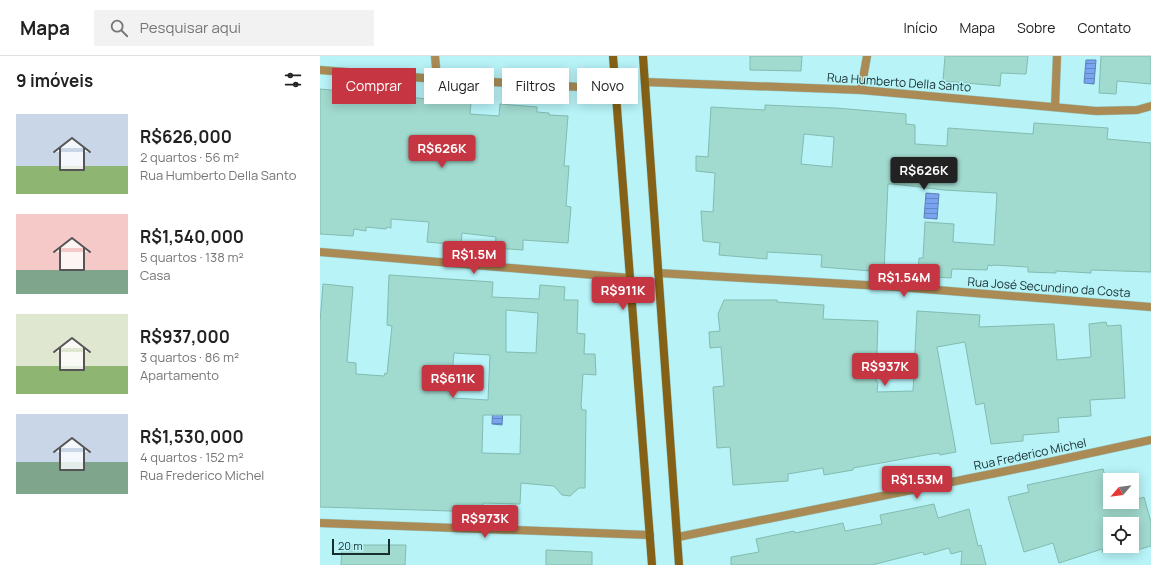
<!DOCTYPE html>
<html lang="pt">
<meta charset="utf-8">
<style>
body{margin:0;font-family:Manrope,sans-serif;background:#f2f2f2;color:#222;height:100vh;display:flex;flex-direction:column;font-size:15px;white-space:nowrap}
*{box-sizing:border-box;margin:0}
p{font-size:13px;color:#767676}
.icon{flex:none;width:22px;height:22px;fill:none;stroke:currentColor;stroke-width:2;stroke-linecap:round;stroke-linejoin:round}
.map{position:relative;flex:1;overflow:hidden}
.panel{display:flex;flex-direction:column;background:#fff;width:320px}
.panel>*{flex:none}
.hud{position:absolute;left:12px;top:12px;width:380px;height:36px;display:flex;gap:8px}
.needle{width:26px;rotate:242deg}
.fabs{position:absolute;left:783px;top:417px;display:grid;gap:8px}
.fabs a{display:grid;place-items:center;width:36px;height:36px;border-radius:0px;background:#fff;box-shadow:0 2px 10px #0003;font-size:20px}
.scale{position:absolute;left:12px;bottom:10px;width:58px;box-sizing:border-box;padding-left:4px;border:2px solid #172f31;border-top:0;font-size:11px;line-height:14px;white-space:nowrap;color:#172f31;-webkit-text-stroke:3px #b7f3f7;paint-order:stroke}
.price{position:absolute;translate:-50% -34px;padding:0 9px;border-radius:4px;background:#c63642;color:#fff;font-size:13px;line-height:26px;filter:drop-shadow(0 1px 2px #0008)}
.price::after{content:'';position:absolute;left:50%;top:24px;width:12px;height:9px;margin-left:-6px;background:inherit;clip-path:polygon(0 0,100% 0,50% 100%)}
.price.current{background:#222;color:#fff}
ul{padding:0;list-style:none}
li{display:flex;align-items:center;gap:12px;height:100px;padding:0 16px}
li span{display:grid;place-items:center;flex:none;width:112px;height:80px;border-radius:0px;color:#555}
li>.icon{margin-inline-start:auto}
span .icon{width:48px;height:48px;fill:#fffc;stroke-width:1}
li b{font-size:17px}
h2{display:flex;justify-content:space-between;align-items:center;height:48px;padding:0 16px;font-size:17px}
.tag{padding:0 14px;border-radius:0px;background:#fff;box-shadow:0 2px 10px #0003;font-size:14px;line-height:36px}
.tag.current{background:#c63642;color:#fff}
header{display:flex;align-items:center;gap:24px;box-sizing:border-box;height:56px;padding:0 20px;background:#fff;border-bottom:1px solid #e0e0e0}
header strong{font-size:19px}
nav{display:flex;gap:22px;margin-inline-start:auto;font-size:14px}
.search{width:280px;height:36px;background:#f2f2f2;display:flex;align-items:center;gap:10px;box-sizing:border-box;padding:0 14px;border-radius:0px;color:#767676;font-size:15px}
main{display:flex;flex:1;min-height:0}
.map>svg:first-child{display:block}
.water{fill:url(#water-rules);stroke:#5c81b7}
.building{fill:#a1dacf;stroke:#83bbb0;fill-rule:evenodd}
.lines{fill:none;stroke-linecap:round;stroke-linejoin:round}
.street-casing{stroke:#9ad0d3;stroke-width:9}
.secondary-casing{stroke:#9ad0d3;stroke-width:9}
.street{stroke:#aa8b55;stroke-width:8}
.secondary{stroke:#846116;stroke-width:8}
.labels{text-anchor:middle;dominant-baseline:central;stroke-width:3;stroke-linejoin:round;paint-order:stroke}
.street-label{font-size:12px;fill:#172f31;stroke:#b7f3f7}
</style>
<header>
<strong>Mapa</strong>
<div class="search"><svg class="icon" aria-label="search" viewBox="0 0 24 24"><circle cx="10" cy="10" r="6"/><path d="M15 15l6 6"/></svg>Pesquisar aqui</div>
<nav><a>Início</a><a>Mapa</a><a>Sobre</a><a>Contato</a></nav>
</header>
<main>
<section class="panel">
<h2>9 imóveis<svg class="icon" aria-label="filters" viewBox="0 0 24 24"><path d="M4 7h16M4 17h16"/><circle cx="9" cy="7" r="2"/><circle cx="15" cy="17" r="2"/></svg></h2>
<ul>
<li><span style="background:linear-gradient(#c9d6e8 65%,#8fb573 0)"><svg class="icon" aria-label="home" viewBox="0 0 24 24"><path d="M3 11l9-7 9 7M6 9v11h12V9"/></svg></span><div><b>R$626,000</b><p>2 quartos · 56 m²</p><p>Rua Humberto Della Santo</p></div></li>
<li><span style="background:linear-gradient(#f6c9c9 70%,#7fa58c 0)"><svg class="icon" aria-label="home" viewBox="0 0 24 24"><path d="M3 11l9-7 9 7M6 9v11h12V9"/></svg></span><div><b>R$1,540,000</b><p>5 quartos · 138 m²</p><p>Casa</p></div></li>
<li><span style="background:linear-gradient(#dfe7d0 65%,#8fb573 0)"><svg class="icon" aria-label="home" viewBox="0 0 24 24"><path d="M3 11l9-7 9 7M6 9v11h12V9"/></svg></span><div><b>R$937,000</b><p>3 quartos · 86 m²</p><p>Apartamento</p></div></li>
<li><span style="background:linear-gradient(#c9d6e8 60%,#7fa58c 0)"><svg class="icon" aria-label="home" viewBox="0 0 24 24"><path d="M3 11l9-7 9 7M6 9v11h12V9"/></svg></span><div><b>R$1,530,000</b><p>4 quartos · 152 m²</p><p>Rua Frederico Michel</p></div></li>
</ul>
</section>
<div class="map">
<svg width="831" height="509" viewBox="0 0 831 509">
<defs>
<pattern id="water-rules" width="6" height="5" patternUnits="userSpaceOnUse"><rect width="6" height="5" fill="#79a4f0"/><path d="M0 2.5h6" fill="none" stroke="#6286c3"/></pattern>
</defs>
<rect width="100%" height="100%" fill="#b7f3f7"/>
<!-- water -->
<g class="water">
<path d="M 766,4 L 776,4 L 774,28 L 764,27 Z"/>
<path d="M 606,137 L 619,138 L 617,163 L 604,162 Z"/>
<path d="M 138,311 L 161,311 L 160,322 L 138,322 Z"/>
<path d="M 173,347 L 183,353 L 182,369 L 172,368 Z"/>
</g>
<!-- building -->
<g class="building">
<path d="M 430,0 L 482,0 L 481,15 L 430,14 Z"/>
<path d="M 625,0 L 708,0 L 706,18 L 681,17 L 680,30 L 623,25 Z"/>
<path d="M 781,0 L 831,0 L 831,28 L 797,25 L 796,38 L 779,37 Z"/>
<path d="M 0,33 L 151,47 L 150,58 L 179,60 L 180,48 L 217,51 L 217,56 L 229,57 L 229,59 L 248,60 L 244,110 L 249,110 L 246,150 L 251,151 L 248,187 L 203,184 L 203,194 L 175,192 L 176,181 L 142,177 L 141,189 L 107,186 L 109,166 L 71,163 L 71,172 L 67,171 L 66,173 L 46,171 L 46,175 L 34,173 L 33,180 L 0,178 Z"/>
<path d="M 445,49 L 516,52 L 586,58 L 586,68 L 595,69 L 595,88 L 627,90 L 628,72 L 713,78 L 714,67 L 788,72 L 787,83 L 831,87 L 831,216 L 771,214 L 771,217 L 736,215 L 736,217 L 708,216 L 708,211 L 673,209 L 672,210 L 668,209 L 667,214 L 632,213 L 631,222 L 598,220 L 599,202 L 603,202 L 605,166 L 634,168 L 633,186 L 674,189 L 677,137 L 624,134 L 574,128 L 568,128 L 564,216 L 501,211 L 502,199 L 447,196 L 447,203 L 399,199 L 400,187 L 383,185 L 381,155 L 393,156 L 395,117 L 376,115 L 376,100 L 388,101 L 391,51 L 445,54 ZM 484,78 L 514,81 L 512,111 L 481,108 Z"/>
<path d="M 69,219 L 173,226 L 172,241 L 219,243 L 220,229 L 245,231 L 244,244 L 258,244 L 257,277 L 265,278 L 264,298 L 275,298 L 276,319 L 263,318 L 261,349 L 262,354 L 266,354 L 265,432 L 259,432 L 250,440 L 242,439 L 234,430 L 201,427 L 200,448 L 163,447 L 163,456 L 0,451 L 0,266 L 3,228 L 33,231 L 27,306 L 36,307 L 36,318 L 64,320 L 65,317 L 67,318 L 72,270 L 67,269 ZM 186,254 L 218,257 L 216,297 L 186,296 ZM 134,297 L 170,299 L 168,344 L 133,342 L 133,339 L 130,339 ZM 163,359 L 201,359 L 200,398 L 162,397 Z"/>
<path d="M 404,244 L 457,244 L 457,246 L 504,249 L 503,263 L 558,265 L 556,326 L 558,326 L 557,336 L 593,335 L 597,255 L 660,259 L 659,271 L 734,268 L 737,304 L 771,301 L 769,268 L 786,266 L 787,270 L 801,269 L 805,342 L 770,344 L 771,360 L 738,362 L 739,376 L 703,379 L 703,385 L 671,388 L 664,347 L 656,349 L 645,286 L 617,291 L 636,396 L 620,399 L 619,397 L 611,398 L 533,412 L 533,414 L 504,419 L 503,412 L 468,418 L 468,425 L 413,429 L 410,391 L 397,392 L 393,331 L 404,330 L 401,291 L 390,292 L 389,276 L 400,275 L 398,258 Z"/>
<path d="M 783,413 L 790,436 L 790,446 L 812,446 L 812,445 L 824,441 L 831,466 L 831,490 L 810,496 L 808,490 L 783,497 L 782,493 L 739,507 L 733,487 L 704,496 L 688,441 L 709,436 L 707,429 ZM 790,468 L 812,468 L 812,490 L 790,490 Z"/>
<path d="M 614,448 L 618,462 L 649,453 L 658,490 L 661,489 L 666,509 L 641,509 L 642,495 L 631,498 L 629,492 L 604,499 L 603,496 L 552,509 L 411,509 L 411,501 L 439,496 L 436,483 L 474,475 L 475,477 L 523,467 L 525,475 L 562,468 L 560,459 Z"/>
<path d="M 22,489 L 86,489 L 85,509 L 21,509 Z"/>
<path d="M 226,494 L 272,496 L 272,509 L 226,509 Z"/>
</g>
<g class="lines">
<defs>
<g id="street">
<path d="M 115,0 L 117,23"/>
<path d="M 0,14 L 117,23 L 296,33"/>
<path d="M 325,26 L 541,34 L 776,55 L 817,54 L 831,50"/>
<path d="M 541,34 L 547,0"/>
<path d="M 735,51 L 737,0"/>
<path d="M 0,196 L 310,222"/>
<path d="M 338,217 L 579,231 L 831,251"/>
<path d="M 0,467 L 330,479"/>
<path d="M 358,481 L 711,410 L 831,384"/>
</g>
<g id="secondary">
<path d="M 293,0 L 332,509"/>
<path d="M 323,0 L 359,509"/>
</g>
</defs>
<!-- street casing -->
<use href="#street" class="street-casing"/>
<!-- secondary casing -->
<use href="#secondary" class="secondary-casing"/>
<!-- street -->
<use href="#street" class="street"/>
<!-- secondary -->
<use href="#secondary" class="secondary"/>
</g>
<g class="labels">
<!-- street labels -->
<g class="street-label">
<text transform="translate(579 26) rotate(4)">Rua Humberto Della Santo</text>
<text transform="translate(729 231) rotate(4)">Rua José Secundino da Costa</text>
<text transform="translate(710 398) rotate(-12)">Rua Frederico Michel</text>
</g>
</g>
</svg>
<div class="fabs">
<a><svg class="needle" viewBox="-14 -14 28 28"><path d="M0-13l5 13h-10z" fill="#e53935"/><path d="M0 13l5-13h-10z" fill="#767676"/></svg></a>
<a><svg class="icon" aria-label="locate" viewBox="0 0 24 24"><circle cx="12" cy="12" r="6"/><path d="M12 2v4M12 18v4M2 12h4M18 12h4"/></svg></a>
</div>
<div class="scale">20 m</div>
<b class="price" style="left:122px;top:113px">R$626K</b>
<b class="price current" style="left:604px;top:135px">R$626K</b>
<b class="price" style="left:154px;top:219px">R$1.5M</b>
<b class="price" style="left:584px;top:242px">R$1.54M</b>
<b class="price" style="left:303px;top:255px">R$911K</b>
<b class="price" style="left:565px;top:331px">R$937K</b>
<b class="price" style="left:133px;top:343px">R$611K</b>
<b class="price" style="left:597px;top:444px">R$1.53M</b>
<b class="price" style="left:165px;top:483px">R$973K</b>
<div class="hud">
<a class="tag current">Comprar</a>
<a class="tag">Alugar</a>
<a class="tag">Filtros</a>
<a class="tag">Novo</a>
</div>
</div>
</main>
